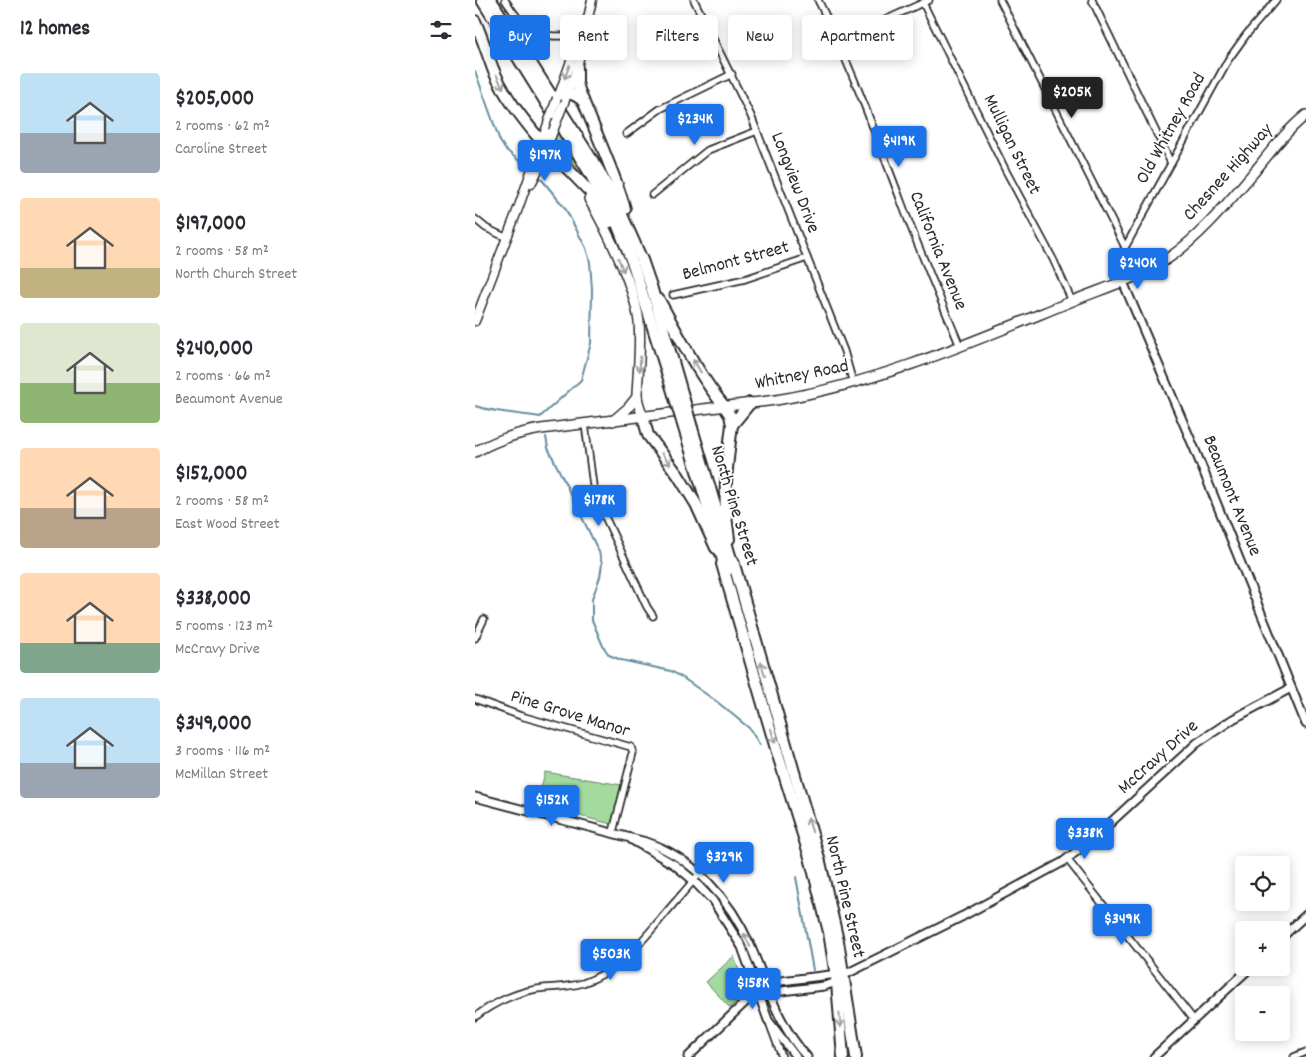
<!DOCTYPE html>
<meta charset="utf-8">
<style>
body{margin:0;font-family:Dekko,sans-serif;background:#f7f7f7;color:#2b2b33;height:100vh;display:flex;flex-direction:column;font-size:19px;white-space:nowrap}
*{box-sizing:border-box;margin:0}
p{font-size:16px;color:#7c7c81}
.icon{flex:none;width:28px;height:28px;fill:none;stroke:currentColor;stroke-width:2;stroke-linecap:round;stroke-linejoin:round}
.map{position:relative;flex:1;overflow:hidden}
.panel{display:flex;flex-direction:column;background:#fff;width:475px}
.panel>*{flex:none}
.hud{position:absolute;left:15px;top:15px;width:475px;height:45px;display:flex;gap:10px}
.fabs{position:absolute;left:760px;top:856px;display:grid;gap:10px}
.fabs a{display:grid;place-items:center;width:55px;height:55px;border-radius:5px;background:#fff;box-shadow:0 2px 12px #0003;font-size:25px}
.price{position:absolute;translate:-50% -42px;padding:0 11px;border-radius:5px;background:#1a73e8;color:#fff;font-size:16px;line-height:32px;filter:drop-shadow(0 1px 2px #0008)}
.price::after{content:'';position:absolute;left:50%;top:30px;width:15px;height:11px;margin-left:-8px;background:inherit;clip-path:polygon(0 0,100% 0,50% 100%)}
.price.selected{background:#222;color:#fff}
ul{padding:0;list-style:none}
li{display:flex;align-items:center;gap:15px;height:125px;padding:0 20px}
li span{display:grid;place-items:center;flex:none;width:140px;height:100px;border-radius:5px;color:#555}
li>.icon{margin-inline-start:auto}
span .icon{width:60px;height:60px;fill:#fffc;stroke-width:1}
li b{font-size:21px}
h2{display:flex;justify-content:space-between;align-items:center;height:60px;padding:0 20px;font-size:21px}
.tag{padding:0 18px;border-radius:5px;background:#fff;box-shadow:0 2px 12px #0003;font-size:18px;line-height:45px}
.tag.selected{background:#1a73e8;color:#fff}
main{display:flex;flex:1;min-height:0}
.map>svg:first-child{display:block}
.green{fill:#a3da9e;stroke:#678264}
.lines{fill:none;stroke-linecap:round;stroke-linejoin:round}
.stream{stroke:#658d9f;stroke-width:2}
.minor-casing{stroke:#2b2b2b;stroke-width:9}
.tertiary-casing{stroke:#2b2b2b;stroke-width:11}
.secondary-casing{stroke:#2b2b2b;stroke-width:11}
.primary-casing{stroke:#2b2b2b;stroke-width:12}
.trunk-casing{stroke:#2b2b2b;stroke-width:14}
.motorway-casing{stroke:#2b2b2b;stroke-width:14}
.minor{stroke:#fff;stroke-width:5.5}
.tertiary{stroke:#fff;stroke-width:7}
.secondary{stroke:#fff;stroke-width:8}
.primary{stroke:#fff;stroke-width:9}
.trunk{stroke:#fff;stroke-width:10}
.motorway{stroke:#fff;stroke-width:10}
.secondary-bridge-casing{stroke:#2b2b2b;stroke-width:11;stroke-linecap:butt}
.motorway-bridge-casing{stroke:#2b2b2b;stroke-width:14;stroke-linecap:butt}
.secondary-bridge{stroke:#fff;stroke-width:8}
.motorway-bridge{stroke:#fff;stroke-width:10}
.oneway{stroke:#a0a0a0}
.labels{text-anchor:middle;dominant-baseline:central;stroke-width:4;stroke-linejoin:round;paint-order:stroke}
.street-label{font-size:19px;fill:#2b2b2b;stroke:#fff}
</style>
<main>
<section class="panel">
<h2>12 homes<svg class="icon" aria-label="filters" viewBox="0 0 24 24"><path d="M4 7h16M4 17h16"/><circle cx="9" cy="7" r="2"/><circle cx="15" cy="17" r="2"/></svg></h2>
<ul>
<li><span style="background:linear-gradient(#bfe0f5 60%,#9aa5b1 0)"><svg class="icon" aria-label="home" viewBox="0 0 24 24"><path d="M3 11l9-7 9 7M6 9v11h12V9"/></svg></span><div><b>$205,000</b><p>2 rooms · 62 m²</p><p>Caroline Street</p></div></li>
<li><span style="background:linear-gradient(#ffd9b3 70%,#c2b280 0)"><svg class="icon" aria-label="home" viewBox="0 0 24 24"><path d="M3 11l9-7 9 7M6 9v11h12V9"/></svg></span><div><b>$197,000</b><p>2 rooms · 58 m²</p><p>North Church Street</p></div></li>
<li><span style="background:linear-gradient(#dfe7d0 60%,#8fb573 0)"><svg class="icon" aria-label="home" viewBox="0 0 24 24"><path d="M3 11l9-7 9 7M6 9v11h12V9"/></svg></span><div><b>$240,000</b><p>2 rooms · 66 m²</p><p>Beaumont Avenue</p></div></li>
<li><span style="background:linear-gradient(#ffd9b3 60%,#b9a48a 0)"><svg class="icon" aria-label="home" viewBox="0 0 24 24"><path d="M3 11l9-7 9 7M6 9v11h12V9"/></svg></span><div><b>$152,000</b><p>2 rooms · 58 m²</p><p>East Wood Street</p></div></li>
<li><span style="background:linear-gradient(#ffd9b3 70%,#7fa58c 0)"><svg class="icon" aria-label="home" viewBox="0 0 24 24"><path d="M3 11l9-7 9 7M6 9v11h12V9"/></svg></span><div><b>$338,000</b><p>5 rooms · 123 m²</p><p>McCravy Drive</p></div></li>
<li><span style="background:linear-gradient(#bfe0f5 65%,#9aa5b1 0)"><svg class="icon" aria-label="home" viewBox="0 0 24 24"><path d="M3 11l9-7 9 7M6 9v11h12V9"/></svg></span><div><b>$349,000</b><p>3 rooms · 116 m²</p><p>McMillan Street</p></div></li>
</ul>
</section>
<div class="map">
<svg width="831" height="1057" viewBox="0 0 831 1057">
<rect width="100%" height="100%" fill="#fff"/>
<filter id="ink" filterUnits="userSpaceOnUse"><feTurbulence type="fractalNoise" baseFrequency=".02" numOctaves="2"/><feDisplacementMap in="SourceGraphic" scale="10" xChannelSelector="R" yChannelSelector="G"/><feConvolveMatrix kernelMatrix="1 2 1 2 8 2 1 2 1" color-interpolation-filters="sRGB"/></filter>
<g filter="url(#ink)">
<!-- green -->
<g class="green">
<path d="M 84,124 L 133,208 L 107,173 L 78,141 Z"/>
<path d="M 70,772 L 147,785 L 136,824 L 62,805 Z"/>
<path d="M 259,956 L 270,988 L 269,994 L 255,1008 L 231,982 Z"/>
</g>
<g class="lines">
<!-- stream -->
<g class="stream">
<path d="M 0,71 L 25,141 L 30,149 L 49,165"/>
<path d="M 63,175 L 90,208 L 111,248 L 115,262 L 117,289 L 116,343 L 106,380 L 65,417"/>
<path d="M 0,406 C 21,413 44,413 65,417"/>
<path d="M 71,437 L 73,448 L 124,552 L 127,564 L 125,577 L 117,599 L 117,620 L 128,646 L 134,655 L 146,660 L 196,671 L 208,678 L 241,701 L 274,728 L 285,745"/>
<path d="M 321,877 L 338,970"/>
</g>
<defs>
<g id="minor">
<path d="M 30,0 C 43,19 53,36 79,36 C 88,36 98,35 107,38"/>
<path d="M 219,0 L 276,116 L 369,351 L 378,383"/>
<path d="M 343,0 C 376,65 400,133 426,201 C 444,250 465,298 485,346"/>
<path d="M 525,0 L 650,247"/>
<path d="M 617,0 L 696,163"/>
<path d="M 448,3 L 531,171 L 578,259 L 597,301"/>
<path d="M 364,41 L 454,0"/>
<path d="M 151,134 L 185,109 L 257,74"/>
<path d="M 177,195 L 233,150 L 282,131"/>
<path d="M 0,219 L 11,228 L 32,238"/>
<path d="M 648,282 L 643,273 L 642,262 L 753,60 L 771,35 L 801,0"/>
<path d="M 198,295 L 270,279 L 332,258"/>
<path d="M 110,424 L 119,493 L 172,607 L 178,616"/>
<path d="M 0,638 L 9,619"/>
<path d="M 0,699 L 46,716 L 156,747 L 158,753 L 138,832"/>
<path d="M 592,859 L 719,1020"/>
<path d="M 0,1017 C 19,1002 46,990 70,988 C 83,987 95,987 108,983 C 143,971 161,948 184,921 C 197,905 211,890 224,874"/>
<path d="M 295,1025 L 307,1057"/>
<path d="M 819,1057 L 831,1052"/>
</g>
<g id="tertiary">
<path d="M 648,282 L 720,450 L 831,724"/>
<path d="M 0,797 L 171,842 C 218,857 256,901 275,945 C 292,984 302,1024 332,1057"/>
<path d="M 157,840 L 200,865 L 218,880 L 238,901 L 267,947 L 293,1020 L 321,1057"/>
<path d="M 806,938 L 831,915"/>
<path d="M 369,975 L 488,916 L 588,862 L 621,836 L 722,743 L 758,719 L 816,688"/>
<path d="M 290,993 L 349,986 L 365,981"/>
<path d="M 213,1057 L 285,988 L 306,981 L 363,974"/>
<path d="M 679,1057 L 775,968"/>
</g>
<g id="secondary">
<path d="M 83,98 L 108,26"/>
<path d="M 88,105 L 102,68 L 117,0"/>
<path d="M 69,144 L 87,163"/>
<path d="M 56,184 L 64,168 L 78,131"/>
<path d="M 0,321 L 44,206 L 76,115"/>
</g>
<g id="primary">
<path d="M 114,199 C 132,230 160,287 164,322 C 166,347 163,371 162,395 C 162,402 166,410 168,417"/>
<path d="M 138,421 L 153,408 L 162,397"/>
<path d="M 0,452 C 21,440 42,433 66,429 L 301,400 C 404,383 499,341 595,302 C 629,288 665,278 695,257 C 728,234 754,201 780,171 C 796,151 811,131 831,115"/>
</g>
<g id="trunk">
<path d="M 249,406 L 255,415 L 257,425 C 252,465 247,499 254,539"/>
<path d="M 168,417 L 173,435 L 203,475 L 221,504 L 241,548"/>
<path d="M 257,425 L 275,403"/>
<path d="M 258,561 L 345,862 L 363,941 L 381,1057"/>
<path d="M 247,564 L 302,752 L 335,857 L 354,932 L 362,983 L 368,1057"/>
</g>
<g id="motorway">
<path d="M 7,0 L 113,170 L 141,221 L 159,267 L 199,395"/>
<path d="M 16,0 L 124,171 L 147,215 L 167,260 L 176,286 L 207,393"/>
<path d="M 0,21 C 7,37 12,53 18,69 C 29,96 48,119 66,141"/>
<path d="M 102,68 L 102,83 L 104,90 C 119,130 138,168 150,209"/>
<path d="M 83,96 C 93,90 101,95 108,101"/>
<path d="M 87,163 L 116,193 L 135,222"/>
<path d="M 184,300 C 204,336 223,374 249,406"/>
<path d="M 209,428 L 236,517 L 251,572"/>
<path d="M 217,428 L 259,569"/>
</g>
</defs>
<!-- minor casing -->
<use href="#minor" class="minor-casing"/>
<!-- tertiary casing -->
<use href="#tertiary" class="tertiary-casing"/>
<!-- secondary casing -->
<use href="#secondary" class="secondary-casing"/>
<!-- primary casing -->
<use href="#primary" class="primary-casing"/>
<!-- trunk casing -->
<use href="#trunk" class="trunk-casing"/>
<!-- motorway casing -->
<use href="#motorway" class="motorway-casing"/>
<!-- minor -->
<use href="#minor" class="minor"/>
<!-- tertiary -->
<use href="#tertiary" class="tertiary"/>
<!-- secondary -->
<use href="#secondary" class="secondary"/>
<!-- primary -->
<use href="#primary" class="primary"/>
<!-- trunk -->
<use href="#trunk" class="trunk"/>
<!-- motorway -->
<use href="#motorway" class="motorway"/>
<defs>
<g id="secondary-bridge">
<path d="M 76,115 L 82,98"/>
<path d="M 78,131 L 88,105"/>
</g>
<g id="motorway-bridge">
<path d="M 207,393 L 217,428"/>
<path d="M 199,395 L 209,428"/>
</g>
</defs>
<!-- secondary-bridge casing -->
<use href="#secondary-bridge" class="secondary-bridge-casing"/>
<!-- motorway-bridge casing -->
<use href="#motorway-bridge" class="motorway-bridge-casing"/>
<!-- secondary-bridge -->
<use href="#secondary-bridge" class="secondary-bridge"/>
<!-- motorway-bridge -->
<use href="#motorway-bridge" class="motorway-bridge"/>
</g>
<!-- one-way arrows -->
<defs><path id="oneway-shaft" d="M-6 0H5M1.5-3L5.5 0L1.5 3" fill="none" stroke-width="1.6" stroke-linecap="round" stroke-linejoin="round" transform="scale(1.25)"/></defs>
<g class="oneway">
<use href="#oneway-shaft" transform="translate(92 72) rotate(110)"/>
<use href="#oneway-shaft" transform="translate(25 82) rotate(63)"/>
<use href="#oneway-shaft" transform="translate(146 265) rotate(68)"/>
<use href="#oneway-shaft" transform="translate(165 364) rotate(92)"/>
<use href="#oneway-shaft" transform="translate(222 366) rotate(-122)"/>
<use href="#oneway-shaft" transform="translate(191 459) rotate(53)"/>
<use href="#oneway-shaft" transform="translate(288 669) rotate(-106)"/>
<use href="#oneway-shaft" transform="translate(298 736) rotate(74)"/>
<use href="#oneway-shaft" transform="translate(335 825) rotate(-107)"/>
<use href="#oneway-shaft" transform="translate(272 940) rotate(-115)"/>
<use href="#oneway-shaft" transform="translate(365 1020) rotate(85)"/>
</g>
</g>
<g class="labels">
<!-- street labels -->
<g class="street-label">
<text transform="translate(697 129) rotate(-61)">Old Whitney Road</text>
<text transform="translate(536 145) rotate(64)">Mulligan Street</text>
<text transform="translate(754 173) rotate(-48)">Chesnee Highway</text>
<text transform="translate(319 183) rotate(69)">Longview Drive</text>
<text transform="translate(462 251) rotate(68)">California Avenue</text>
<text transform="translate(261 262) rotate(-15)">Belmont Street</text>
<text transform="translate(327 376) rotate(-11)">Whitney Road</text>
<text transform="translate(756 496) rotate(68)">Beaumont Avenue</text>
<text transform="translate(258 506) rotate(73)">North Pine Street</text>
<text transform="translate(95 715) rotate(17)">Pine Grove Manor</text>
<text transform="translate(684 758) rotate(-42)">McCravy Drive</text>
<text transform="translate(369 897) rotate(77)">North Pine Street</text>
</g>
</g>
</svg>
<div class="fabs">
<a><svg class="icon" aria-label="locate" viewBox="0 0 24 24"><circle cx="12" cy="12" r="6"/><path d="M12 2v4M12 18v4M2 12h4M18 12h4"/></svg></a>
<a>+</a>
<a>−</a>
</div>
<b class="price selected" style="left:597px;top:119px">$205K</b>
<b class="price" style="left:220px;top:146px">$234K</b>
<b class="price" style="left:424px;top:168px">$419K</b>
<b class="price" style="left:70px;top:182px">$197K</b>
<b class="price" style="left:663px;top:290px">$240K</b>
<b class="price" style="left:124px;top:527px">$178K</b>
<b class="price" style="left:77px;top:827px">$152K</b>
<b class="price" style="left:610px;top:860px">$338K</b>
<b class="price" style="left:249px;top:884px">$329K</b>
<b class="price" style="left:647px;top:946px">$349K</b>
<b class="price" style="left:136px;top:981px">$503K</b>
<b class="price" style="left:278px;top:1010px">$158K</b>
<div class="hud">
<a class="tag selected">Buy</a>
<a class="tag">Rent</a>
<a class="tag">Filters</a>
<a class="tag">New</a>
<a class="tag">Apartment</a>
</div>
</div>
</main>
